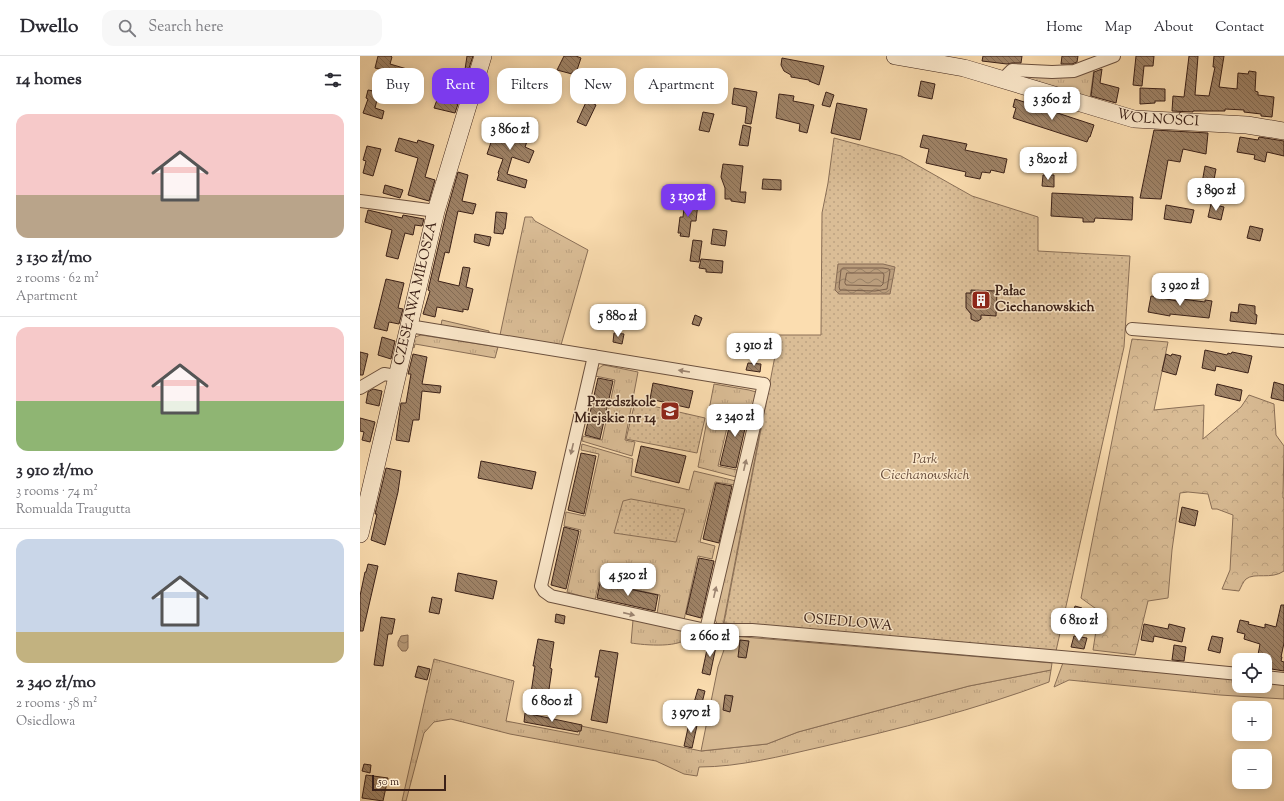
<!DOCTYPE html>
<meta charset="utf-8">
<style>
body{margin:0;font-family:"Sorts Mill Goudy",serif;background:#f7f7f7;color:#2b2b33;height:100vh;display:flex;flex-direction:column;font-size:15px;white-space:nowrap}
*{box-sizing:border-box;margin:0}
p{font-size:13px;color:#7c7c81}
.icon{flex:none;width:22px;height:22px;fill:none;stroke:currentColor;stroke-width:2;stroke-linecap:round;stroke-linejoin:round}
.map{position:relative;flex:1;overflow:hidden}
.panel{display:flex;flex-direction:column;background:#fff;width:360px}
.panel>*{flex:none}
.guide{position:absolute;left:12px;top:12px;width:380px;height:36px;display:flex;gap:8px}
.controls{position:absolute;left:872px;top:597px;display:grid;gap:8px}
.controls a{display:grid;place-items:center;width:40px;height:40px;border-radius:8px;background:#fff;box-shadow:0 2px 10px #0003;font-size:20px}
.scale{position:absolute;left:12px;bottom:10px;width:74px;box-sizing:border-box;padding-left:4px;border:2px solid #3b2118;border-top:0;font-size:11px;line-height:14px;white-space:nowrap;color:#3b2118;-webkit-text-stroke:3px #fce9cc;paint-order:stroke}
.price{position:absolute;translate:-50% -34px;padding:0 9px;border-radius:8px;background:#fff;color:#222;font-size:13px;line-height:26px;filter:drop-shadow(0 1px 2px #0008)}
.price::after{content:'';position:absolute;left:50%;top:24px;width:12px;height:9px;margin-left:-6px;background:inherit;clip-path:polygon(0 0,100% 0,50% 100%)}
.price.active{background:#7c3aed;color:#fff}
ul{padding:0;list-style:none}
li{display:grid;align-content:center;gap:8px;height:212px;padding:0 16px}
li+li{border-top:1px solid #e1e1e2}
li span{display:grid;place-items:center;height:124px;border-radius:12px;color:#555}
li>.icon{margin-inline-start:auto}
span .icon{width:72px;height:72px;fill:#fffc;stroke-width:1}
li b{font-size:17px}
h2{display:flex;justify-content:space-between;align-items:center;height:48px;padding:0 16px;font-size:17px}
.tag{padding:0 14px;border-radius:12px;background:#fff;box-shadow:0 2px 10px #0003;font-size:14px;line-height:36px}
.tag.active{background:#7c3aed;color:#fff}
header{display:flex;align-items:center;gap:24px;box-sizing:border-box;height:56px;padding:0 20px;background:#fff;border-bottom:1px solid #e1e1e2}
header strong{font-size:19px}
nav{display:flex;gap:22px;margin-inline-start:auto;font-size:14px}
.search{width:280px;height:36px;background:#f7f7f7;display:flex;align-items:center;gap:10px;box-sizing:border-box;padding:0 14px;border-radius:12px;color:#7c7c81;font-size:15px}
main{display:flex;flex:1;min-height:0}
.map>svg:first-child{display:block}
.grass{fill:url(#grass-tufts);stroke:#8a6f57}
.forest{fill:url(#forest-crowns);stroke:#8a6f57}
.park{fill:url(#park-dots);stroke:#8a6f57}
.garden{fill:#dabd96;stroke:#8a6f57}
.water{fill:url(#water-waves);stroke:#876b54}
.lines{fill:none;stroke-linecap:round;stroke-linejoin:round}
.shore{stroke:#7a5f4a;stroke-width:1}
.building{fill:url(#building-back-hatch);stroke:#3b2118}
.street-casing{stroke:#6b503e;stroke-width:14}
.secondary-casing{stroke:#3b2118;stroke-width:18}
.street{stroke:#fce9cc;stroke-width:12}
.secondary{stroke:#fce9cc;stroke-width:17}
.oneway{fill:#9c8572}
.labels{text-anchor:middle;dominant-baseline:central;stroke-width:3;stroke-linejoin:round;paint-order:stroke}
.street-label{font-size:14px;fill:#3b2118;stroke:#fce9cc}
.poi-label{font-size:14px;font-weight:bold;fill:#3b2118;stroke:#fce9cc;text-anchor:start}
.park-label{font-size:14px;font-style:italic;fill:#634838;stroke:#fce9cc}
</style>
<header>
<strong>Dwello</strong>
<div class="search"><svg class="icon" aria-label="search" viewBox="0 0 24 24"><circle cx="10" cy="10" r="6"/><path d="M15 15l6 6"/></svg>Search here</div>
<nav><a>Home</a><a>Map</a><a>About</a><a>Contact</a></nav>
</header>
<main>
<section class="panel">
<h2>14 homes<svg class="icon" aria-label="filters" viewBox="0 0 24 24"><path d="M4 7h16M4 17h16"/><circle cx="9" cy="7" r="2"/><circle cx="15" cy="17" r="2"/></svg></h2>
<ul>
<li><span style="background:linear-gradient(#f6c9c9 65%,#b9a48a 0)"><svg class="icon" aria-label="home" viewBox="0 0 24 24"><path d="M3 11l9-7 9 7M6 9v11h12V9"/></svg></span><div><b>3 130 zł/mo</b><p>2 rooms · 62 m²</p><p>Apartment</p></div></li>
<li><span style="background:linear-gradient(#f6c9c9 60%,#8fb573 0)"><svg class="icon" aria-label="home" viewBox="0 0 24 24"><path d="M3 11l9-7 9 7M6 9v11h12V9"/></svg></span><div><b>3 910 zł/mo</b><p>3 rooms · 74 m²</p><p>Romualda Traugutta</p></div></li>
<li><span style="background:linear-gradient(#c9d6e8 75%,#c2b280 0)"><svg class="icon" aria-label="home" viewBox="0 0 24 24"><path d="M3 11l9-7 9 7M6 9v11h12V9"/></svg></span><div><b>2 340 zł/mo</b><p>2 rooms · 58 m²</p><p>Osiedlowa</p></div></li>
</ul>
</section>
<div class="map">
<svg width="924" height="745" viewBox="0 0 924 745">
<defs>
<pattern id="grass-tufts" width="24" height="20" patternUnits="userSpaceOnUse"><rect width="24" height="20" fill="#dabd96"/><path d="M3 7l-1-3M5 7V3M7 7l1-3M15 17l-1-3M17 17v-4M19 17l1-3" fill="none" stroke="#bca281"/></pattern>
<pattern id="forest-crowns" width="20" height="18" patternUnits="userSpaceOnUse"><rect width="20" height="18" fill="#dabd96"/><path d="M2 6a3 3 0 1 1 6 0M12 15a3 3 0 1 1 6 0" fill="none" stroke="#bca281"/></pattern>
<pattern id="park-dots" width="8" height="8" patternUnits="userSpaceOnUse"><rect width="8" height="8" fill="#dabd96"/><path d="M2 2h.1M6 6h.1" fill="none" stroke="#bca281" stroke-width="1.8" stroke-linecap="round"/></pattern>
<pattern id="water-waves" width="16" height="10" patternUnits="userSpaceOnUse"><rect width="16" height="10" fill="#ba9d7c"/><path d="M0 5q4-4 8 0t8 0" fill="none" stroke="#988065"/></pattern>
<pattern id="building-back-hatch" width="6" height="6" patternUnits="userSpaceOnUse"><rect width="6" height="6" fill="#9f8367"/><path d="M-1 5l2 2M0 0l6 6M5-1l2 2" fill="none" stroke="#836b54"/></pattern>
</defs>
<rect width="100%" height="100%" fill="#fbddb0"/>
<filter id="stains"><feTurbulence type="fractalNoise" baseFrequency=".005" numOctaves="4"/><feColorMatrix values="0 0 0 0 .2 0 0 0 0 .09 0 0 0 0 .02 0 0 0 .5 -.17"/></filter>
<radialGradient id="worn" r=".72"><stop offset=".6" stop-color="#630" stop-opacity="0"/><stop offset="1" stop-color="#630" stop-opacity=".3"/></radialGradient>
<!-- grass -->
<g class="grass">
<path d="M 734,13 L 730,42 L 659,21 Z"/>
<path d="M 165,161 L 172,161 L 175,165 L 228,194 L 201,289 L 140,279 Z"/>
<path d="M 82,264 L 129,275 L 129,278 L 81,269 Z"/>
<path d="M 61,279 L 138,291 L 135,302 L 55,288 L 54,292 L 52,291 L 55,281 Z"/>
<path d="M 244,309 L 278,316 L 265,384 L 275,386 L 272,400 L 222,385 L 223,380 L 242,384 L 255,324 L 235,320 C 236,315 239,311 244,309 Z"/>
<path d="M 354,328 L 389,334 L 396,336 L 392,355 L 372,350 L 358,410 L 377,414 L 376,421 L 338,411 Z"/>
<path d="M 409,329 L 363,569 L 357,568 L 354,561 Z"/>
<path d="M 222,388 L 273,403 L 271,420 L 329,434 L 334,415 L 376,425 L 375,429 L 355,426 L 340,486 L 355,490 L 352,503 L 338,500 L 324,564 L 297,558 L 300,539 L 239,526 L 235,544 L 207,536 L 221,474 L 204,470 L 206,456 L 225,460 L 239,398 L 221,394 Z"/>
<path d="M 273,564 L 330,574 L 330,579 C 323,593 284,589 271,587 Z"/>
<path d="M 74,603 L 154,625 L 146,665 L 219,679 L 221,670 L 341,695 L 407,688 L 438,676 L 609,630 L 691,614 L 689,626 C 615,654 538,673 461,691 C 421,700 380,711 339,711 L 337,720 L 324,718 L 296,705 L 150,678 L 91,663 L 74,666 L 64,677 L 46,745 L 42,745 Z"/>
<path d="M 704,604 L 879,622 L 879,630 L 905,630 L 905,625 L 924,627 L 924,643 L 860,639 L 709,624 L 694,631 Z"/>
</g>
<!-- forest -->
<path class="forest" d="M 772,283 L 808,286 L 794,354 L 844,349 L 843,383 L 881,351 L 889,339 L 914,348 L 916,379 L 924,390 L 923,442 L 924,442 L 924,515 C 911,524 895,516 886,523 C 883,526 881,531 879,535 L 862,533 L 870,514 L 873,459 L 857,453 L 852,453 L 848,438 L 828,436 L 820,437 L 812,494 L 808,542 L 788,545 L 775,599 L 733,594 L 739,555 L 721,542 Z"/>
<!-- park -->
<g class="park">
<path d="M 474,82 L 541,100 L 612,140 L 678,161 L 678,195 L 770,200 L 764,291 L 696,595 L 364,567 L 419,279 L 461,279 L 462,157 L 468,127 Z"/>
<path d="M 275,346 L 345,362 L 337,397 L 266,383 Z"/>
<path d="M 271,443 L 325,453 L 316,486 L 254,477 L 263,445 Z"/>
</g>
<!-- garden -->
<path class="garden" d="M 372,580 L 692,607 L 691,614 L 609,630 L 438,676 L 407,688 L 341,695 L 358,611 L 366,588 Z"/>
<!-- water -->
<g class="water">
<path d="M 478,208 L 523,208 L 535,211 L 530,238 L 479,238 L 475,234 Z"/>
<path d="M 48,579 L 48,592 L 46,595 L 42,595 L 38,590 L 38,586 L 41,580 Z"/>
</g>
<g class="lines">
<!-- shore -->
<g class="shore">
<path d="M 483,212 L 523,212 L 529,213 L 530,215 L 527,233 L 515,235 L 480,234 L 479,231 L 481,214 Z"/>
<path d="M 487,217 L 523,217 L 524,219 L 523,228 L 521,230 L 486,229 L 485,227 Z"/>
</g>
</g>
<!-- building -->
<g class="building">
<path d="M 18,0 L 31,0 L 32,1 L 30,8 L 47,13 L 46,19 L 43,19 L 41,28 L 33,26 L 36,17 L 15,12 Z"/>
<path d="M 107,0 L 113,0 L 104,27 L 103,27 Z"/>
<path d="M 204,0 L 216,0 L 221,2 L 216,17 L 212,16 L 212,18 L 197,14 Z"/>
<path d="M 623,0 L 662,0 L 661,7 L 652,7 L 647,8 L 622,5 Z"/>
<path d="M 702,0 L 718,0 L 717,6 L 712,8 L 701,8 Z"/>
<path d="M 776,0 L 794,0 L 793,10 L 784,10 L 782,30 L 773,29 Z"/>
<path d="M 829,0 L 838,0 L 835,39 L 849,40 L 855,11 L 853,11 L 854,0 L 864,0 L 859,31 L 877,33 L 878,17 L 888,18 L 889,15 L 896,16 L 895,35 L 898,36 L 898,39 L 914,41 L 912,61 L 901,60 L 901,58 L 884,56 L 884,54 L 865,53 L 865,55 L 833,55 L 833,56 L 812,55 L 813,40 L 824,41 Z"/>
<path d="M 422,2 L 464,10 L 459,29 L 449,25 L 449,24 L 431,21 L 431,19 L 424,15 L 421,9 Z"/>
<path d="M 742,13 L 740,27 L 759,32 L 756,47 L 731,40 L 734,16 Z"/>
<path d="M 152,21 L 172,27 L 169,35 L 149,30 Z"/>
<path d="M 307,22 L 322,28 L 321,30 L 328,32 L 323,47 L 315,44 L 315,46 L 297,39 L 298,36 L 296,35 L 298,28 L 304,30 Z"/>
<path d="M 88,25 L 96,28 L 91,46 L 98,48 L 95,57 L 74,52 L 78,41 L 84,42 Z"/>
<path d="M 561,25 L 575,28 L 572,43 L 558,40 Z"/>
<path d="M 374,32 L 397,36 L 391,68 L 385,67 L 387,51 L 372,48 Z"/>
<path d="M 780,32 L 805,33 L 805,45 L 795,45 L 795,47 L 780,48 Z"/>
<path d="M 8,34 L 19,36 L 15,52 L 24,55 L 22,63 L 3,57 L 8,43 L 6,42 Z"/>
<path d="M 466,36 L 474,39 L 470,51 L 462,49 Z"/>
<path d="M 419,38 L 434,40 L 433,45 L 454,49 L 447,77 L 439,75 L 440,68 L 416,62 Z"/>
<path d="M 655,43 L 734,69 L 730,81 L 729,81 L 727,86 L 653,62 L 656,52 L 653,51 Z"/>
<path d="M 227,44 L 236,49 L 226,70 L 217,66 Z"/>
<path d="M 477,47 L 507,53 L 500,84 L 471,77 Z"/>
<path d="M 343,56 L 354,58 L 349,76 L 339,74 Z"/>
<path d="M 138,66 L 160,74 L 161,71 L 171,75 L 165,91 L 174,95 L 169,107 L 152,101 L 147,118 L 167,124 L 165,132 L 137,124 L 139,118 L 138,117 L 143,103 L 127,98 Z"/>
<path d="M 383,69 L 391,71 L 388,90 L 379,89 Z"/>
<path d="M 794,74 L 848,77 L 846,98 L 823,93 L 820,106 L 808,104 L 801,143 L 780,142 Z"/>
<path d="M 563,79 L 607,88 L 605,94 L 647,103 L 644,117 L 631,114 L 630,117 L 622,116 L 620,123 L 605,120 L 606,116 L 566,107 L 569,93 L 560,91 Z"/>
<path d="M 880,81 L 898,84 L 899,81 L 924,85 L 924,100 L 907,96 L 905,106 L 894,103 L 895,99 L 877,96 Z"/>
<path d="M 39,82 L 57,87 L 58,84 L 74,89 L 65,121 L 75,124 L 69,145 L 48,139 L 58,102 L 35,95 Z"/>
<path d="M 7,90 L 21,93 L 13,120 L 3,117 L 6,105 L 3,104 Z"/>
<path d="M 363,108 L 383,110 L 380,136 L 386,136 L 385,147 L 371,145 L 371,143 L 365,143 L 365,132 L 361,121 Z"/>
<path d="M 845,110 L 856,113 L 853,129 L 842,127 Z"/>
<path d="M 98,116 L 108,119 L 102,145 L 116,148 L 113,158 L 98,155 L 89,197 L 85,196 L 78,225 L 99,230 L 103,211 L 110,212 L 106,231 L 113,233 L 108,254 L 103,253 L 103,256 L 77,251 L 75,261 L 63,258 L 70,235 L 68,234 L 86,158 Z"/>
<path d="M 683,119 L 694,119 L 694,131 L 682,130 Z"/>
<path d="M 403,123 L 421,124 L 421,134 L 402,133 Z"/>
<path d="M 872,126 L 880,128 L 877,136 L 870,134 Z"/>
<path d="M 25,129 L 43,134 L 40,142 L 23,137 Z"/>
<path d="M 692,137 L 773,141 L 772,164 L 735,162 L 734,166 L 723,166 L 723,162 L 691,160 Z"/>
<path d="M 325,144 L 338,147 L 336,165 L 331,165 L 329,181 L 320,180 L 321,177 L 318,177 L 320,161 L 323,161 Z"/>
<path d="M 851,148 L 864,151 L 861,164 L 848,161 Z"/>
<path d="M 806,149 L 834,154 L 831,167 L 804,163 Z"/>
<path d="M 8,154 L 42,162 L 43,159 L 64,163 L 62,170 L 55,169 L 53,179 L 45,177 L 38,203 L 26,200 L 32,174 L 5,166 Z"/>
<path d="M 136,156 L 147,157 L 145,173 L 144,173 L 143,178 L 134,177 Z"/>
<path d="M 890,170 L 903,173 L 900,185 L 887,182 Z"/>
<path d="M 353,173 L 367,175 L 365,190 L 351,188 Z"/>
<path d="M 115,178 L 131,181 L 129,190 L 114,186 Z"/>
<path d="M 333,184 L 342,185 L 339,206 L 330,205 Z"/>
<path d="M 341,203 L 363,205 L 362,217 L 346,216 L 346,213 L 339,212 Z"/>
<path d="M 26,223 L 44,227 L 38,252 L 43,253 L 39,268 L 29,266 L 27,275 L 14,272 Z"/>
<path d="M 611,234 L 637,235 L 636,260 L 621,259 L 621,263 L 618,265 L 615,265 L 611,263 L 611,258 L 606,252 L 606,237 L 611,237 Z"/>
<path d="M 791,240 L 822,246 L 822,243 L 845,246 L 845,244 L 852,245 L 849,262 L 810,258 L 810,260 L 788,256 Z"/>
<path d="M 879,248 L 895,250 L 895,258 L 897,259 L 896,268 L 870,265 L 871,256 L 878,257 Z"/>
<path d="M 335,259 L 342,262 L 339,270 L 332,268 Z"/>
<path d="M 254,277 L 264,278 L 262,288 L 253,286 Z"/>
<path d="M 22,281 L 35,285 L 31,303 L 18,299 Z"/>
<path d="M 845,294 L 867,299 L 868,297 L 871,298 L 872,296 L 892,300 L 888,317 L 856,310 L 855,315 L 842,312 Z"/>
<path d="M 0,296 L 8,298 L 3,319 L 0,319 Z"/>
<path d="M 53,298 L 67,301 L 62,328 L 81,330 L 80,337 L 62,335 L 59,364 L 53,364 L 49,386 L 36,384 L 41,347 L 46,347 L 51,318 L 48,318 Z"/>
<path d="M 806,298 L 811,300 L 812,298 L 821,300 L 816,319 L 802,315 Z"/>
<path d="M 388,307 L 401,308 L 400,316 L 386,314 Z"/>
<path d="M 238,322 L 253,325 L 240,383 L 225,379 Z"/>
<path d="M 914,326 L 924,329 L 924,345 L 911,342 Z"/>
<path d="M 293,327 L 333,335 L 329,352 L 290,343 Z"/>
<path d="M 857,328 L 882,334 L 880,345 L 855,339 Z"/>
<path d="M 13,333 L 22,335 L 19,350 L 6,347 L 8,336 Z"/>
<path d="M 377,352 L 389,355 L 376,412 L 360,409 L 373,355 L 376,356 Z"/>
<path d="M 0,362 L 15,366 L 10,386 L 2,384 L 4,376 L 0,375 Z"/>
<path d="M 281,390 L 326,400 L 319,427 L 275,416 Z"/>
<path d="M 221,397 L 236,400 L 224,458 L 208,454 Z"/>
<path d="M 121,405 L 176,416 L 172,433 L 118,422 Z"/>
<path d="M 26,412 L 41,415 L 38,436 L 25,489 L 11,484 L 17,458 L 15,458 Z"/>
<path d="M 356,427 L 372,430 L 359,487 L 343,483 Z"/>
<path d="M 822,451 L 838,455 L 835,470 L 819,466 Z"/>
<path d="M 204,471 L 219,475 L 206,533 L 191,529 Z"/>
<path d="M 339,502 L 354,505 L 341,562 L 326,558 Z"/>
<path d="M 8,508 L 18,510 L 3,575 L 0,575 L 0,540 L 5,516 L 6,516 Z"/>
<path d="M 98,517 L 137,525 L 133,543 L 95,535 Z"/>
<path d="M 240,527 L 298,539 L 295,555 L 237,542 Z"/>
<path d="M 72,541 L 82,543 L 79,558 L 69,556 Z"/>
<path d="M 921,549 L 924,549 L 924,587 L 921,601 L 922,601 L 921,605 L 924,606 L 924,615 L 905,612 L 905,604 L 897,604 L 900,588 L 884,583 L 885,578 L 877,576 L 880,564 L 889,566 L 888,568 L 905,572 L 905,568 L 916,571 Z"/>
<path d="M 715,550 L 722,552 L 720,560 L 713,558 Z"/>
<path d="M 196,558 L 205,560 L 204,568 L 195,566 Z"/>
<path d="M 21,561 L 35,563 L 32,578 L 28,578 L 23,610 L 14,609 Z"/>
<path d="M 784,568 L 808,573 L 809,568 L 825,572 L 822,586 L 794,580 L 793,586 L 781,584 Z"/>
<path d="M 714,580 L 727,582 L 724,593 L 711,591 Z"/>
<path d="M 852,580 L 863,582 L 860,597 L 848,594 Z"/>
<path d="M 178,583 L 194,586 L 190,612 L 192,613 L 188,640 L 171,637 L 175,610 L 173,610 Z"/>
<path d="M 349,584 L 357,586 L 350,619 L 342,617 Z"/>
<path d="M 380,584 L 389,585 L 386,602 L 378,601 Z"/>
<path d="M 814,589 L 826,591 L 824,605 L 812,604 Z"/>
<path d="M 240,594 L 258,597 L 247,667 L 231,664 L 239,621 L 235,621 Z"/>
<path d="M 58,610 L 70,613 L 67,624 L 55,621 Z"/>
<path d="M 338,633 L 345,635 L 341,651 L 333,650 Z"/>
<path d="M 365,639 L 373,640 L 370,656 L 363,654 Z"/>
<path d="M 165,657 L 222,669 L 221,675 L 218,675 L 218,676 L 164,666 Z"/>
<path d="M 330,663 L 338,665 L 332,692 L 324,690 Z"/>
<path d="M 4,708 L 11,709 L 10,717 L 2,715 Z"/>
<path d="M 6,719 L 28,722 L 23,745 L 2,742 Z"/>
</g>
<g class="lines">
<defs>
<g id="street">
<path d="M 645,24 L 647,19 L 652,14 L 692,16 L 714,15 L 754,0"/>
<path d="M 0,145 L 76,155"/>
<path d="M 49,270 L 404,328 L 346,574"/>
<path d="M 772,273 L 924,285"/>
<path d="M 234,300 L 181,530 L 184,535 L 191,540 L 346,574 L 392,574 L 735,604 L 879,618"/>
<path d="M 0,332 L 24,318 L 36,320"/>
<path d="M 905,621 L 924,623"/>
</g>
<g id="secondary">
<path id="s1" d="M 535,0 L 604,12 L 774,63 L 887,69 L 924,75"/>
<path id="s2" d="M 0,478 L 76,155 L 123,0"/>
</g>
</defs>
<!-- street casing -->
<use href="#street" class="street-casing"/>
<!-- secondary casing -->
<use href="#secondary" class="secondary-casing"/>
<!-- street -->
<use href="#street" class="street"/>
<!-- secondary -->
<use href="#secondary" class="secondary"/>
</g>
<!-- one-way arrows -->
<defs><path id="oneway-solid" d="M-6-.8H1V-3.2L6.5 0L1 3.2V.8H-6Z"/></defs>
<g class="oneway">
<use href="#oneway-solid" transform="translate(324 315) rotate(-171)"/>
<use href="#oneway-solid" transform="translate(212 393) rotate(103)"/>
<use href="#oneway-solid" transform="translate(385 409) rotate(-77)"/>
<use href="#oneway-solid" transform="translate(355 536) rotate(-77)"/>
<use href="#oneway-solid" transform="translate(269 558) rotate(13)"/>
</g>
<!-- icons -->
<defs>
<symbol id="building-square" viewBox="-11 -11 22 22"><rect x="-9" y="-9" width="18" height="18" rx="4" fill="#8f2418" stroke="#fce9cc"/><path d="M-4-6H4V6H1V3H-1V6H-4ZM-2.5-4.3h1.7v1.8h-1.7ZM.8-4.3h1.7v1.8H.8ZM-2.5-1h1.7V.8h-1.7ZM.8-1h1.7V.8H.8Z" fill="#fff"/></symbol>
<symbol id="school-square" viewBox="-11 -11 22 22"><rect x="-9" y="-9" width="18" height="18" rx="4" fill="#8f2418" stroke="#fce9cc"/><path d="M0-5L7-2L0 1L-7-2ZM-4 1L0 2.5L4 1V4Q0 6-4 4Z" fill="#fff"/></symbol>
</defs>
<g fill-rule="evenodd">
<use href="#building-square" x="610" y="233" width="22" height="22"/>
<use href="#school-square" x="299" y="344" width="22" height="22"/>
</g>
<g class="labels">
<!-- street labels -->
<g class="street-label">
<text stroke="none"><textPath href="#s1" startOffset="271">WOLNOŚCI</textPath></text>
<text stroke="none"><textPath href="#s2" startOffset="247">CZESŁAWA MIŁOSZA</textPath></text>
<text transform="translate(488 567) rotate(5)">OSIEDLOWA</text>
</g>
<!-- poi labels -->
<g class="poi-label">
<text x="635" y="236">Pałac<tspan x="635" dy="16">Ciechanowskich</tspan></text>
<text x="296" y="347" text-anchor="end">Przedszkole<tspan x="296" dy="16">Miejskie nr 14</tspan></text>
</g>
<!-- park labels -->
<g class="park-label">
<text x="565" y="404">Park<tspan x="565" dy="16">Ciechanowskich</tspan></text>
</g>
</g>
<rect width="100%" height="100%" filter="url(#stains)"/>
<rect width="100%" height="100%" fill="url(#worn)"/>
</svg>
<div class="controls">
<a><svg class="icon" aria-label="locate" viewBox="0 0 24 24"><circle cx="12" cy="12" r="6"/><path d="M12 2v4M12 18v4M2 12h4M18 12h4"/></svg></a>
<a>+</a>
<a>−</a>
</div>
<div class="scale">50 m</div>
<b class="price" style="left:692px;top:65px">3 360 zł</b>
<b class="price" style="left:150px;top:95px">3 860 zł</b>
<b class="price" style="left:688px;top:125px">3 820 zł</b>
<b class="price" style="left:856px;top:156px">3 890 zł</b>
<b class="price active" style="left:328px;top:162px">3 130 zł</b>
<b class="price" style="left:820px;top:251px">3 920 zł</b>
<b class="price" style="left:258px;top:282px">5 880 zł</b>
<b class="price" style="left:394px;top:311px">3 910 zł</b>
<b class="price" style="left:375px;top:382px">2 340 zł</b>
<b class="price" style="left:268px;top:541px">4 520 zł</b>
<b class="price" style="left:719px;top:586px">6 810 zł</b>
<b class="price" style="left:350px;top:602px">2 660 zł</b>
<b class="price" style="left:192px;top:667px">6 800 zł</b>
<b class="price" style="left:331px;top:678px">3 970 zł</b>
<div class="guide">
<a class="tag">Buy</a>
<a class="tag active">Rent</a>
<a class="tag">Filters</a>
<a class="tag">New</a>
<a class="tag">Apartment</a>
</div>
</div>
</main>
